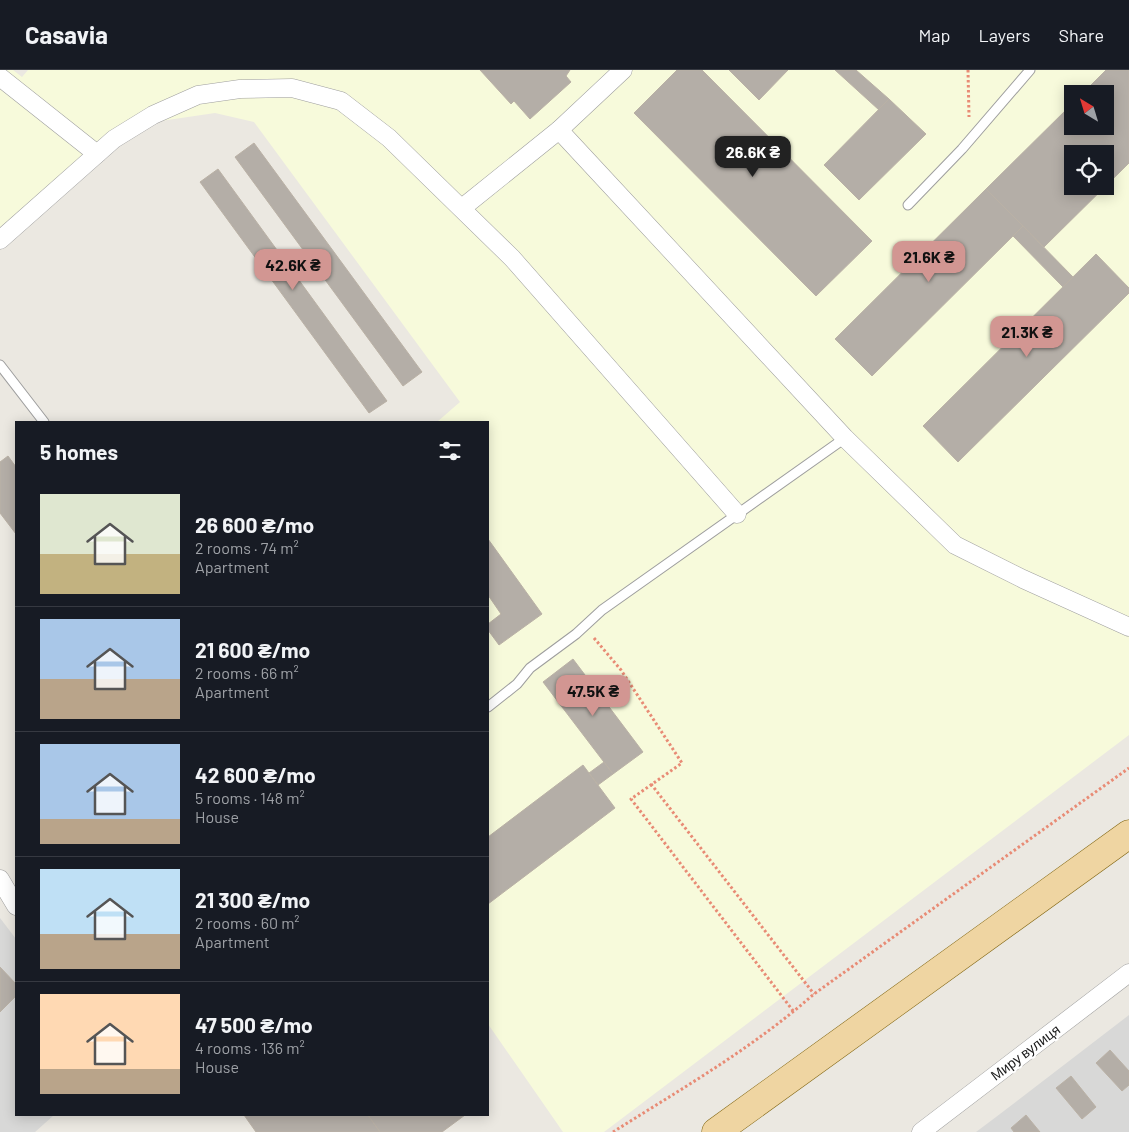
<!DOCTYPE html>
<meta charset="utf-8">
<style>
body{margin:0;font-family:Barlow,sans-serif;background:#242831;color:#f1f3f6;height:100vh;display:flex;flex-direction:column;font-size:19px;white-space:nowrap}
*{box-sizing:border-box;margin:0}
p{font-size:16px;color:#9ea1a6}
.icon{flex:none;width:28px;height:28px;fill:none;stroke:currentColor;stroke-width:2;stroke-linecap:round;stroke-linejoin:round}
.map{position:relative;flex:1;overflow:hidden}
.details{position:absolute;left:15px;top:351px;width:474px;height:695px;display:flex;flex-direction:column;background:#171b24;border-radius:0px;box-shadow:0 2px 12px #0003}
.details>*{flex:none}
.needle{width:32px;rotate:322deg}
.fabs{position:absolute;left:1064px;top:15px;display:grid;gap:10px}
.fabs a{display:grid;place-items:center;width:50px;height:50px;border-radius:0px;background:#171b24;box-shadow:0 2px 12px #0003;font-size:25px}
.price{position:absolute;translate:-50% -42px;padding:0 11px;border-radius:10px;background:#d29692;color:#111;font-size:16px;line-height:32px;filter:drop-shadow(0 1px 2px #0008)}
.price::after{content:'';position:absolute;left:50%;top:30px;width:15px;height:11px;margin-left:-8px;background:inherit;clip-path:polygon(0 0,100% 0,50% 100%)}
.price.active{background:#222;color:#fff}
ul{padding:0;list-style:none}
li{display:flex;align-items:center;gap:15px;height:125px;padding:0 25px}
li+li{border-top:1px solid #363941}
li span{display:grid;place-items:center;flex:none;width:140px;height:100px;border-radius:0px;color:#555}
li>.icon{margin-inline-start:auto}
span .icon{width:60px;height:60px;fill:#fffc;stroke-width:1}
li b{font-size:21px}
h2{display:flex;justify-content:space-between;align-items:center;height:60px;padding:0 25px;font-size:21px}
header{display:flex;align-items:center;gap:30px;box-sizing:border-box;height:70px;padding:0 25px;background:#171b24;border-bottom:1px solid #363941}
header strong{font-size:24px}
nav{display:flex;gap:28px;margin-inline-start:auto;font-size:18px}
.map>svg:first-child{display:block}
.residential{fill:#d8d8d7}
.education{fill:#f7fadb;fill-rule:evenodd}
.building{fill:#b4aea7;stroke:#bab1a5;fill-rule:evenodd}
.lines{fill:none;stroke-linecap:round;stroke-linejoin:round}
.lane-casing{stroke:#9e9e9e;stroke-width:11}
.street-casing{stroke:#9e9e9e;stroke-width:19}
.primary-casing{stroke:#806511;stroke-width:29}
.path{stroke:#e88b75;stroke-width:3;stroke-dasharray:2.5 2.5;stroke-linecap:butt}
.lane{stroke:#fff;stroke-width:9}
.street{stroke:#fff;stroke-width:18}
.primary{stroke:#efd5a2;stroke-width:28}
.labels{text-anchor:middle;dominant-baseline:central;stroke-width:4;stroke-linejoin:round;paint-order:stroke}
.street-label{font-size:14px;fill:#1a1a1a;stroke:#fff}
</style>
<header>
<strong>Casavia</strong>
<nav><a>Map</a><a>Layers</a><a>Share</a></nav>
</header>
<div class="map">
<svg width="1129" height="1062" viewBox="0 0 1129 1062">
<rect width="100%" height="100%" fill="#ebe8e1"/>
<!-- residential -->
<g class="residential">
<path d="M 0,848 L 16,869 L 16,1045 L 54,1045 L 35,1062 L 0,1062 Z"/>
<path d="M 1129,945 L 1129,1062 L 976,1062 L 996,1047 Z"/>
</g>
<!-- education -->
<path class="education" d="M 0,0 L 13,0 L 22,7 L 28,0 L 1129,0 L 1129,665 L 604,1062 L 563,1062 L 488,954 L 488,352 L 437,352 L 460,332 L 254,52 L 215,43 L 120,57 L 0,158 ZM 1072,24 L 1105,24 L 1105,56 L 1072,56 ZM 1072,84 L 1105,84 L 1105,116 L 1072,116 Z"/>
<!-- building -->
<g class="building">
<path d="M 480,0 L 570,0 L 566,6 L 571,12 L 530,49 L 514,31 L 511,34 Z"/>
<path d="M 677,0 L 702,0 L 872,171 L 816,226 L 634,43 Z"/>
<path d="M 729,0 L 788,0 L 759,30 Z"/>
<path d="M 835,0 L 856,0 L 889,29 L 879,40 Z"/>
<path d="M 1106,0 L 1129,0 L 1129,93 L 1044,177 L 986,119 L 1072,34 L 1072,56 L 1105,56 L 1105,24 L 1082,24 ZM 1072,84 L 1105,84 L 1105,116 L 1072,116 Z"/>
<path d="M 889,29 L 926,64 L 859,130 L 824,95 Z"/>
<path d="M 254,73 L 422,302 L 403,316 L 235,87 Z"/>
<path d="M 218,99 L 387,331 L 369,343 L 200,112 Z"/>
<path d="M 986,119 L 1023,156 L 872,306 L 835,269 Z"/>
<path d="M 1023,156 L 1073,207 L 1063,217 L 1013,166 Z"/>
<path d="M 1096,184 L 1129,218 L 1129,223 L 958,392 L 923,356 Z"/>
<path d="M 8,386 L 16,397 L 16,464 L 0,443 L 0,392 Z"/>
<path d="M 488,469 L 542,544 L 499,575 L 488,560 L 488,554 L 501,544 L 488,525 Z"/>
<path d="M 573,589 L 643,682 L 613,704 L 543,612 Z"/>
<path d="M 604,692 L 613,704 L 598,715 L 589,703 Z"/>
<path d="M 583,695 L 615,738 L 488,834 L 488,767 Z"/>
<path d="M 0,897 L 16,914 L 16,926 L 0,942 Z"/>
<path d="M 1110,980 L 1129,1001 L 1129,1015 L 1122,1021 L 1096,993 Z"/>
<path d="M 1071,1006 L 1096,1037 L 1082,1049 L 1056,1018 Z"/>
<path d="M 244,1045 L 368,1045 L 380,1062 L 256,1062 Z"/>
<path d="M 368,1045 L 465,1045 L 442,1062 L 380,1062 Z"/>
<path d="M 1026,1045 L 1040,1062 L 1014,1062 L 1011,1058 Z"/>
</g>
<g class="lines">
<defs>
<g id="lane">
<path d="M 908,135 L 962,79 L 1030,0"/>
<path d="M 0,295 L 44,352"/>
<path d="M 488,637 L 517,614 L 530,598 L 576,564 L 602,540 L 845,368"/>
</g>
<g id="street">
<path d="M 0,7 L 97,84"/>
<path d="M 559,60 L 845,368 L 955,475 L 1023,509 L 1129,557"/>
<path d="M 462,138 L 559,60 L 623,0"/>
<path d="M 0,170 L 114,69 L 153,45 L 198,25 L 240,19 L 292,18 L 341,31 L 389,68 L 512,188 L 737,444"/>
<path d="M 0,809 L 16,836"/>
<path d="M 921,1062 L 1129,903"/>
</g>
<path id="primary" d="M 716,1062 L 1129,764"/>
</defs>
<!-- lane casing -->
<use href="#lane" class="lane-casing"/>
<!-- street casing -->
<use href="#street" class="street-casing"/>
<!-- primary casing -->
<use href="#primary" class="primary-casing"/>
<!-- path -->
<g class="path">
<path d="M 968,0 L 969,47"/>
<path d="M 594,568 L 621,600 L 682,693 L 631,729 L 794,942"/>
<path d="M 651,714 L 814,924"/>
<path d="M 613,1062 C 681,1019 753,978 814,924 L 1129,698"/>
</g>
<!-- lane -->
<use href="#lane" class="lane"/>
<!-- street -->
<use href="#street" class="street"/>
<!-- primary -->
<use href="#primary" class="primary"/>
</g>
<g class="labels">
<!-- street labels -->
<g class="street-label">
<text transform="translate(1025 982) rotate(-37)">Миру вулиця</text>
</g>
</g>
</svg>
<div class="fabs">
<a><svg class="needle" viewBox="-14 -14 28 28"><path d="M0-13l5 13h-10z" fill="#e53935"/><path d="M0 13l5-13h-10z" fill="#9ea1a6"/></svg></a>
<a><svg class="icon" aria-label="locate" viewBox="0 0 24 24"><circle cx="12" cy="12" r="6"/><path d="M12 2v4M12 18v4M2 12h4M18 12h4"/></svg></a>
</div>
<b class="price active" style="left:753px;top:108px">26.6K ₴</b>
<b class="price" style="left:929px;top:213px">21.6K ₴</b>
<b class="price" style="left:293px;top:221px">42.6K ₴</b>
<b class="price" style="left:1027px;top:288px">21.3K ₴</b>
<b class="price" style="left:593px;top:647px">47.5K ₴</b>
<section class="details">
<h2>5 homes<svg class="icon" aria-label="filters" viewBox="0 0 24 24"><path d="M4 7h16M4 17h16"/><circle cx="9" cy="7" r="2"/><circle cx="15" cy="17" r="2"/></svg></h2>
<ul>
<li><span style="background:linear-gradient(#dfe7d0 60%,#c2b280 0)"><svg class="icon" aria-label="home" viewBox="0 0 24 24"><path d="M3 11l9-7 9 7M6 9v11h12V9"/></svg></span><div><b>26 600 ₴/mo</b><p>2 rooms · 74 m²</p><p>Apartment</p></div></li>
<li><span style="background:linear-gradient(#a9c7e8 60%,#b9a48a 0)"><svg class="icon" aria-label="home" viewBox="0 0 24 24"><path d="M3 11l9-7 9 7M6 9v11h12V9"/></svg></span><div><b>21 600 ₴/mo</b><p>2 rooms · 66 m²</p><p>Apartment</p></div></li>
<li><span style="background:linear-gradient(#a9c7e8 75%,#b9a48a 0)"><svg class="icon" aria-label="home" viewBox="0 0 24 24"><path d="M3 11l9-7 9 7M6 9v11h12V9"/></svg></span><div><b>42 600 ₴/mo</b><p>5 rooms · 148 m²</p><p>House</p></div></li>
<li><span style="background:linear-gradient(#bfe0f5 65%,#b9a48a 0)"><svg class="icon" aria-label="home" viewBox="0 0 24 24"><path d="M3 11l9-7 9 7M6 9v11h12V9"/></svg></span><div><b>21 300 ₴/mo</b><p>2 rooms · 60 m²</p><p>Apartment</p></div></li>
<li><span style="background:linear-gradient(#ffd9b3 75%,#b9a48a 0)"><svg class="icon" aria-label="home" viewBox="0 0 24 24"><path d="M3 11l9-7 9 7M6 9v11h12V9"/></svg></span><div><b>47 500 ₴/mo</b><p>4 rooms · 136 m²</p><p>House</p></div></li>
</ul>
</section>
</div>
